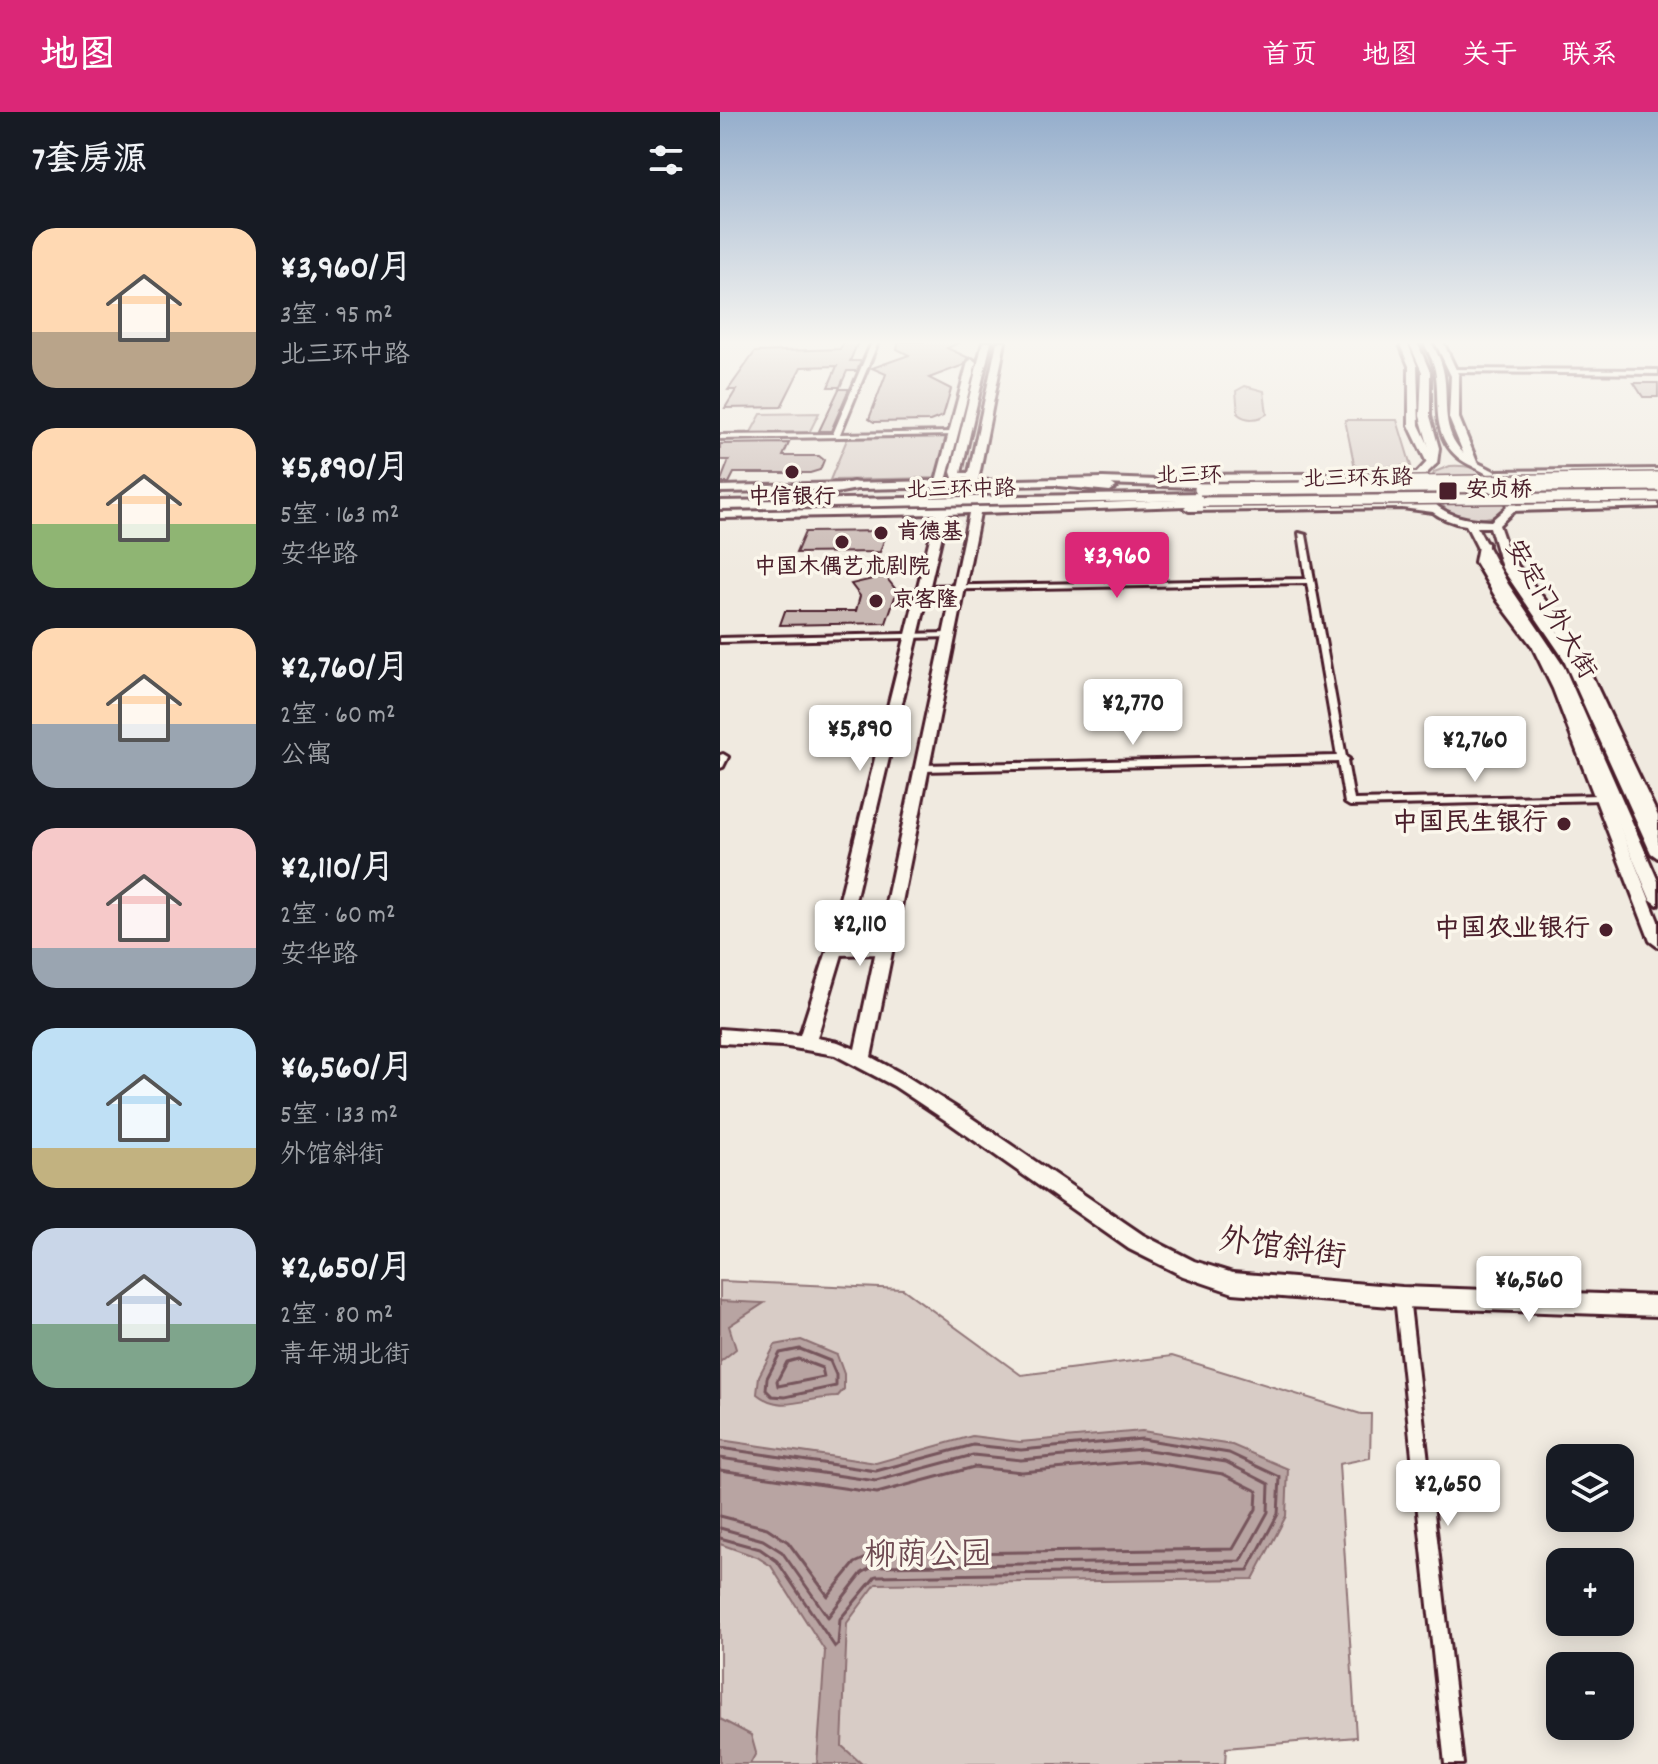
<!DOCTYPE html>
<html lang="zh">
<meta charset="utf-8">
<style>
body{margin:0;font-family:Dekko,"LXGW WenKai TC",sans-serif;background:#20242c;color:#f1f3f6;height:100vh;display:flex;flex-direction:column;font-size:30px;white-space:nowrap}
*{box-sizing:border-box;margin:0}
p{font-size:26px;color:#9ea1a6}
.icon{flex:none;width:44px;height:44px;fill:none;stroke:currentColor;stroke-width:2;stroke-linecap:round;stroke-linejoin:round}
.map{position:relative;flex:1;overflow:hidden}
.panel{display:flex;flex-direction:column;background:#171b24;width:720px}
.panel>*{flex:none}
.buttons{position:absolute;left:826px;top:1332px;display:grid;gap:16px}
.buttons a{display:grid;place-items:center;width:88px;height:88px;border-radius:16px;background:#171b24;box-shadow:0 4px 20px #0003;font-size:40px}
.price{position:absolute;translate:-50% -68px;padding:0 18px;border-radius:8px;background:#fff;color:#222;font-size:26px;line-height:52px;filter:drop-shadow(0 2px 4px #0008)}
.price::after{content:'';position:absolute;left:50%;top:48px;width:24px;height:18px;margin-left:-12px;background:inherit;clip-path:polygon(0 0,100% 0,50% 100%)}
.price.current{background:#db2777;color:#fff}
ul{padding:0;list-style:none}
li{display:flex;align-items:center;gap:24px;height:200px;padding:0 32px}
li span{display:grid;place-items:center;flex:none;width:224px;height:160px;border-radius:24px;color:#555}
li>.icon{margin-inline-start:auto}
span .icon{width:96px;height:96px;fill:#fffc;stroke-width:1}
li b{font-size:34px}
h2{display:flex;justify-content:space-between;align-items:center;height:96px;padding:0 32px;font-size:34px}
header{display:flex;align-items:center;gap:48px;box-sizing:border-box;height:112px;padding:0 40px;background:#db2777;color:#fff}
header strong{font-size:38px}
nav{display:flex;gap:44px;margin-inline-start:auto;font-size:28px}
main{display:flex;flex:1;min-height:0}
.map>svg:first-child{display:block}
.green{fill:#d8ccc6;stroke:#917678;stroke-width:2}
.water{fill:#b8a4a2;stroke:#8c6f72;stroke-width:2}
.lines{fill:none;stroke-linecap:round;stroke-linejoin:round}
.shore{stroke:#76545b;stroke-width:3}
.building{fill:#c8b8b3;stroke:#4a1f2b;stroke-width:2}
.street-casing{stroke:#4a1f2b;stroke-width:6}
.secondary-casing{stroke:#4a1f2b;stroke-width:6}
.primary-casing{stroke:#4a1f2b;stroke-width:6}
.highway-casing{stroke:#4a1f2b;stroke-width:6}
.street{fill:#fbf7ec;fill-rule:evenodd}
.secondary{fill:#fbf7ec;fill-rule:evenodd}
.primary{fill:#fbf7ec;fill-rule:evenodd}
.highway{fill:#fbf7ec;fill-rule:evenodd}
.secondary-bridge-casing{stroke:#4a1f2b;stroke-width:12;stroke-linecap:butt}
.highway-bridge-casing{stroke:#4a1f2b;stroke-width:14;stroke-linecap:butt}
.secondary-bridge{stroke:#fbf7ec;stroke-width:9}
.highway-bridge{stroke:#fbf7ec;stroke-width:11}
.poi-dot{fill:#4a1f2b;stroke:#fbf7ec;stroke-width:3}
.labels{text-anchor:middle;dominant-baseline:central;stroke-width:7;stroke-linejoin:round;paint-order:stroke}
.far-street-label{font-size:22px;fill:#4a1f2b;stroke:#fbf7ec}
.far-poi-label{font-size:22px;font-weight:bold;fill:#4a1f2b;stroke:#fbf7ec;text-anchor:start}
.street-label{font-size:26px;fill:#4a1f2b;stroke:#fbf7ec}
.poi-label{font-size:26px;font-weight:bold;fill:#4a1f2b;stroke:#fbf7ec;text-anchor:end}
.near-street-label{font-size:32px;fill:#4a1f2b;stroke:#fbf7ec}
.near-park-label{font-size:32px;fill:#6e4a52;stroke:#fbf7ec}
</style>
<header>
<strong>地图</strong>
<nav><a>首页</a><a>地图</a><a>关于</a><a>联系</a></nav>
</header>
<main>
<section class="panel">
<h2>7套房源<svg class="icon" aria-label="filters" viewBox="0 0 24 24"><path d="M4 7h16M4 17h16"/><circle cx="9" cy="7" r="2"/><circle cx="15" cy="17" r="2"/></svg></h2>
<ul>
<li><span style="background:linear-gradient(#ffd9b3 65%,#b9a48a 0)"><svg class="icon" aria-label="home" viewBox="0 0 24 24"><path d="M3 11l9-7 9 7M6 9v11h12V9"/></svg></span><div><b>¥3,960/月</b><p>3室 · 95 m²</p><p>北三环中路</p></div></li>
<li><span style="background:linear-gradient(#ffd9b3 60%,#8fb573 0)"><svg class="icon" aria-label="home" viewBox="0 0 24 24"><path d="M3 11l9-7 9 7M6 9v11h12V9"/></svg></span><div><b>¥5,890/月</b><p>5室 · 163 m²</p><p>安华路</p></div></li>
<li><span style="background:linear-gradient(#ffd9b3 60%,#9aa5b1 0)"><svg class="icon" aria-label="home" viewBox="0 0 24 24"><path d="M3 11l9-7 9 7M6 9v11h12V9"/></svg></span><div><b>¥2,760/月</b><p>2室 · 60 m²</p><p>公寓</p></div></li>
<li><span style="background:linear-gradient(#f6c9c9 75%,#9aa5b1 0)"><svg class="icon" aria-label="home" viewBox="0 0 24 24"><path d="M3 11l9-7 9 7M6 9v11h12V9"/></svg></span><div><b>¥2,110/月</b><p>2室 · 60 m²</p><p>安华路</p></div></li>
<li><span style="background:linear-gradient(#bfe0f5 75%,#c2b280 0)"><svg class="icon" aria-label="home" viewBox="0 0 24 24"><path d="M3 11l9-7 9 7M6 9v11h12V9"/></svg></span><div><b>¥6,560/月</b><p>5室 · 133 m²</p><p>外馆斜街</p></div></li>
<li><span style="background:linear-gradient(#c9d6e8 60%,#7fa58c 0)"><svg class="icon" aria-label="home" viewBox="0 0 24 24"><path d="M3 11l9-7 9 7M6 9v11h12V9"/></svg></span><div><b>¥2,650/月</b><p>2室 · 80 m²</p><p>青年湖北街</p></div></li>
</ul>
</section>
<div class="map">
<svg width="938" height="1652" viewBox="0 0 938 1652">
<rect width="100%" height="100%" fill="#f0eae0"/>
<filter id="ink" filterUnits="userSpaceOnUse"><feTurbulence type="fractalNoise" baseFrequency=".0125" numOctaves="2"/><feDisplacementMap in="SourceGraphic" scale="16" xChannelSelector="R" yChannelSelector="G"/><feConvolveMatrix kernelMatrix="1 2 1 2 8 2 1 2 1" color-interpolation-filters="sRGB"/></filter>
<g filter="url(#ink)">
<!-- green -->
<g class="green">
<path d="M 525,274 L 544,279 L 547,302 C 538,308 526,309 518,302 L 516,279 Z"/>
<path d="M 99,301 L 89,321 L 30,322 L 41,302 Z"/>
<path d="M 625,308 L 677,308 L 691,354 L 635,356 Z"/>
<path d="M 227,324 L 216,366 L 110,368 L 128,325 Z"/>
<path d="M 730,354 C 764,352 771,365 786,392 L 784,399 C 769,410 733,411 722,392 C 718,385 715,375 712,367 L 714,360 Z"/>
<path d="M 0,1169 L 183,1177 L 301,1263 L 452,1244 L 641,1302 L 651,1302 L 650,1346 L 619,1352 L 636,1625 L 506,1636 L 505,1652 L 0,1652 Z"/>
</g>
<!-- water -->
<g class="water">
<path d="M 0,1189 L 44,1191 L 9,1214 L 16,1237 L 0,1250 Z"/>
<path d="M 81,1228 L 117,1243 L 124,1262 L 124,1277 L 117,1285 C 86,1285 62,1302 37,1282 L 39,1264 L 55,1233 Z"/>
<path d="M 422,1319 L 512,1333 L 568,1357 L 566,1404 L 533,1467 L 156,1472 L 127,1511 L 122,1634 L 142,1652 L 97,1652 L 105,1539 L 51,1454 L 37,1445 L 0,1432 L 0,1328 L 156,1351 L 252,1324 L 300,1330 Z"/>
<path d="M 0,1607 L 31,1623 L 36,1641 L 30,1652 L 0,1652 Z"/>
</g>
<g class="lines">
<!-- shore -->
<g class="shore">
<path d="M 80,1237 L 110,1249 L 116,1263 L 116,1274 L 65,1285 L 52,1284 L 46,1278 L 47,1266 L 60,1241 Z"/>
<path d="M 78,1247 L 102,1256 L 104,1265 L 58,1274 L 57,1269 L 67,1250 Z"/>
<path d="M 0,1336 L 156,1359 L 253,1333 L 301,1338 L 422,1327 L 509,1341 L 560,1365 L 558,1402 L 528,1458 L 156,1464 L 120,1507 L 118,1532 L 115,1535 L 57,1449 L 40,1437 L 0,1426"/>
<path d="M 0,1346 L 156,1369 L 253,1343 L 301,1348 L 422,1337 L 506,1350 L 549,1372 L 548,1400 L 521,1449 L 154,1454 L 142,1461 L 108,1505 L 62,1440 L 43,1428 L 0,1416"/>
<path d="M 0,1358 L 157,1381 L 254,1355 L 302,1360 L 422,1349 L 503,1362 L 537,1379 L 536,1397 L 513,1437 L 155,1442 L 135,1451 L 108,1484 L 68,1430 L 47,1416 L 0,1404"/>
</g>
</g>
<!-- building -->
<g class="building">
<path d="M 124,230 L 138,230 L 130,249 L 141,249 L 137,259 L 127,259 L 120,275 L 108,275 L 117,254 L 81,255 L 61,295 L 5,296 L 16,278 L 8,278 L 35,240 L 120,237 Z"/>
<path d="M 179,230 L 241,230 L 227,236 L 249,246 L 244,253 L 209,266 L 231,277 L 223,304 L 210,309 L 154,310 L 149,307 L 166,262 L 152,256 L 189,243 L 177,237 Z"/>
<path d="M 914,271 L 938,271 L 938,285 L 923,285 Z"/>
<path d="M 119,277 L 129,277 L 111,319 L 99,319 Z"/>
<path d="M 69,331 L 63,344 L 99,344 L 104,348 L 100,358 L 90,361 L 14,361 L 9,371 L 0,371 L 9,348 L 0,348 L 0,332 Z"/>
<path d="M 167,419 L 160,440 L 76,441 L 85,420 Z"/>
<path d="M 165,464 L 177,479 L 166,511 L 60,513 L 65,499 L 136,499 L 140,484 L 131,472 Z"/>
</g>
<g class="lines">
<defs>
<g id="street">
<path d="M 152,230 L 158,230 L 120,322 L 233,320 L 235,321 L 235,323 L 0,327 L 0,323 L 113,322 Z"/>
<path d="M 730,257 L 938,258 L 938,262 L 732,260 L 730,259 Z"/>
<path d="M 579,421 L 586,423 L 626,645 L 629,647 L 627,649 L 634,688 L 881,683 L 886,686 L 884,688 L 630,694 L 625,691 L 618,650 L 202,659 L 197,656 L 202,653 L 617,644 L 587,471 L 204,478 L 200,476 L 204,474 L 586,467 Z"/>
<path d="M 230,521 L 233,521 L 233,525 L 0,530 L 0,526 Z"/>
<path d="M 3,642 L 8,645 L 3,655 L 0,656 L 0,643 Z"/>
<path d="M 164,834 L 168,835 L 170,838 L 168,841 L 164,842 L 115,843 L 111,842 L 109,839 L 111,836 L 115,835 Z"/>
<path d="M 682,1178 L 687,1180 L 689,1185 L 743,1652 L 725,1652 L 675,1185 L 677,1180 Z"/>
</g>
<g id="secondary">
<path d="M 263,230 L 271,230 L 241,361 L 249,361 L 277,230 L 285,230 L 258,369 L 383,366 L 462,369 L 459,366 L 464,363 L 698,361 L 703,364 L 698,367 L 473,369 L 481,372 L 476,375 L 383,372 L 0,380 L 0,374 L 216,369 L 248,250 L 252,247 L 256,250 L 226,369 L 248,369 L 248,366 L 233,366 L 231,360 Z"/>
<path d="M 679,230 L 687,230 L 697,254 L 699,313 L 717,351 L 715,353 L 707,351 L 689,313 L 689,254 Z"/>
<path d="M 715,230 L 723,230 L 739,264 L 739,306 L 757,350 L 755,352 L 747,350 L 729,306 L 731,264 Z"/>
<path d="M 938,357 L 938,363 L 777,365 L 772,362 L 777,359 Z"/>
<path d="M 482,387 L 487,390 L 484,393 L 682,390 L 713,394 L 718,397 L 713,400 L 682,396 L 469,399 L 464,396 L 466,394 L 260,401 L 151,945 L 186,964 L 240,998 L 423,1123 L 474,1149 L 513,1161 L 682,1175 L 938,1184 L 938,1204 L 682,1195 L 513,1181 L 463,1164 L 409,1137 L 228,1010 L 174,974 L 115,943 L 62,934 L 0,931 L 0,917 L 80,923 L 107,839 L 216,402 L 0,406 L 0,400 L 309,394 ZM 249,401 L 135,937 L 118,930 L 97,926 L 123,839 L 227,402 Z"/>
<path d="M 938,389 L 938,395 L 792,399 L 787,396 L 792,393 Z"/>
<path d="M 759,429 L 768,431 L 767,450 L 789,488 L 824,533 L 845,577 L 938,809 L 938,835 L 930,829 L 833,577 L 812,534 L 778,489 L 755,450 Z"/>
<path d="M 778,439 L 786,439 L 852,522 L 938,704 L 938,724 L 931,719 L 840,523 L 778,443 Z"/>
</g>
<path id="primary" d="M 689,230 L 697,230 L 710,260 L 710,304 L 719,336 L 717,351 L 704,364 C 705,401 741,408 771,409 L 787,395 C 778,349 745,364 726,331 C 713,308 720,283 715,258 C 713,248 708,239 703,230 L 711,230 C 716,239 721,248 723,258 C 729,283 721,309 736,332 C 756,363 787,346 797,396 L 779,413 L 794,456 L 854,544 L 938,725 L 938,746 L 931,741 L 842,544 L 782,456 L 770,415 L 757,415 L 788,472 L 844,555 L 938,769 L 938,793 L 930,787 L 832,555 L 776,472 L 746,413 C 719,409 695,393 694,364 L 707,350 L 709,336 L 700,304 L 702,260 Z"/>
<g id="highway">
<path d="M 342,367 L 390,371 L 396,375 L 390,379 L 338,374 L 336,371 Z"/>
<path d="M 133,370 L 137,371 L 137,377 L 94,385 L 88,381 Z"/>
<path d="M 486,381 L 488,384 L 482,388 L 0,397 L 0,389 Z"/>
</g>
</defs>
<!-- street casing -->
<use href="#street" class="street-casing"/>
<!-- secondary casing -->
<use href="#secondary" class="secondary-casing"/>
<!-- primary casing -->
<use href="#primary" class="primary-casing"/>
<!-- highway casing -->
<use href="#highway" class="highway-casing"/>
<!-- street -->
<use href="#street" class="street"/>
<!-- secondary -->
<use href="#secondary" class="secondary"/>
<!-- primary -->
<use href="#primary" class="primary"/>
<!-- highway -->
<use href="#highway" class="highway"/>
<defs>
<g id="secondary-bridge">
<path d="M 584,371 L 938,365"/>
<path d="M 482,390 L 938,385"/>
</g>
<path id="highway-bridge" d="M 480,377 L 938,373"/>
</defs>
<!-- secondary-bridge casing -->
<use href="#secondary-bridge" class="secondary-bridge-casing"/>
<!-- highway-bridge casing -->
<use href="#highway-bridge" class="highway-bridge-casing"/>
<!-- secondary-bridge -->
<use href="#secondary-bridge" class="secondary-bridge"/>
<!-- highway-bridge -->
<use href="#highway-bridge" class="highway-bridge"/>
</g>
</g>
<!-- sky -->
<linearGradient id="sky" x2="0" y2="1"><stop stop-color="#95aecc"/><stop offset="0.5" stop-color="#f8f6f1"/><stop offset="1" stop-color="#f8f6f1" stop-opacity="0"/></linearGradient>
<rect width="938" height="461" fill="url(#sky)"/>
<!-- markers -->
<g class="poi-dot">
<circle cx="72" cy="360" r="8"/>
<rect x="718" y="369" width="20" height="20" rx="4"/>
<circle cx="161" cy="421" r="8"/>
<circle cx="122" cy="430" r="8"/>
<circle cx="156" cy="489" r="8"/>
<circle cx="844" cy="712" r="8"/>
<circle cx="886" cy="818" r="8"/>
</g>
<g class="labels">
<!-- far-street labels -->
<g class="far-street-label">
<text transform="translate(469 365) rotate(-1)">北三环</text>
<text transform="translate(638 368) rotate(-1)">北三环东路</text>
<text transform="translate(241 379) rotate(-1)">北三环中路</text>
</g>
<!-- far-poi labels -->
<g class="far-poi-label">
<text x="746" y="379">安贞桥</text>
<text x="72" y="386" text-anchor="middle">中信银行</text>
<text x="177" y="421">肯德基</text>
<text x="122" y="456" text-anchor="middle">中国木偶艺术剧院</text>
<text x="172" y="489">京客隆</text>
</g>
<!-- street labels -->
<g class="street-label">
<text transform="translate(829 498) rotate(60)">安定门外大街</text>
</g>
<!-- poi labels -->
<g class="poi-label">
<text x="828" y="712">中国民生银行</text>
<text x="870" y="818">中国农业银行</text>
</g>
<!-- near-street labels -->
<g class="near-street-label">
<text transform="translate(562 1139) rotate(8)">外馆斜街</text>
</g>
<!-- near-park labels -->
<g class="near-park-label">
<text x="208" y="1446">柳荫公园</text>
</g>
</g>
</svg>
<div class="buttons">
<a><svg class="icon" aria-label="layers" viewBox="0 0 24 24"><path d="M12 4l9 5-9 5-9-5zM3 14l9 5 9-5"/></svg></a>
<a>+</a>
<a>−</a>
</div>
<b class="price current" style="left:397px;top:488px">¥3,960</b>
<b class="price" style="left:413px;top:635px">¥2,770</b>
<b class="price" style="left:140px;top:661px">¥5,890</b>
<b class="price" style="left:755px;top:672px">¥2,760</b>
<b class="price" style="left:140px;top:856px">¥2,110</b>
<b class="price" style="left:809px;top:1212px">¥6,560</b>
<b class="price" style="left:728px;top:1416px">¥2,650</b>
</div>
</main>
